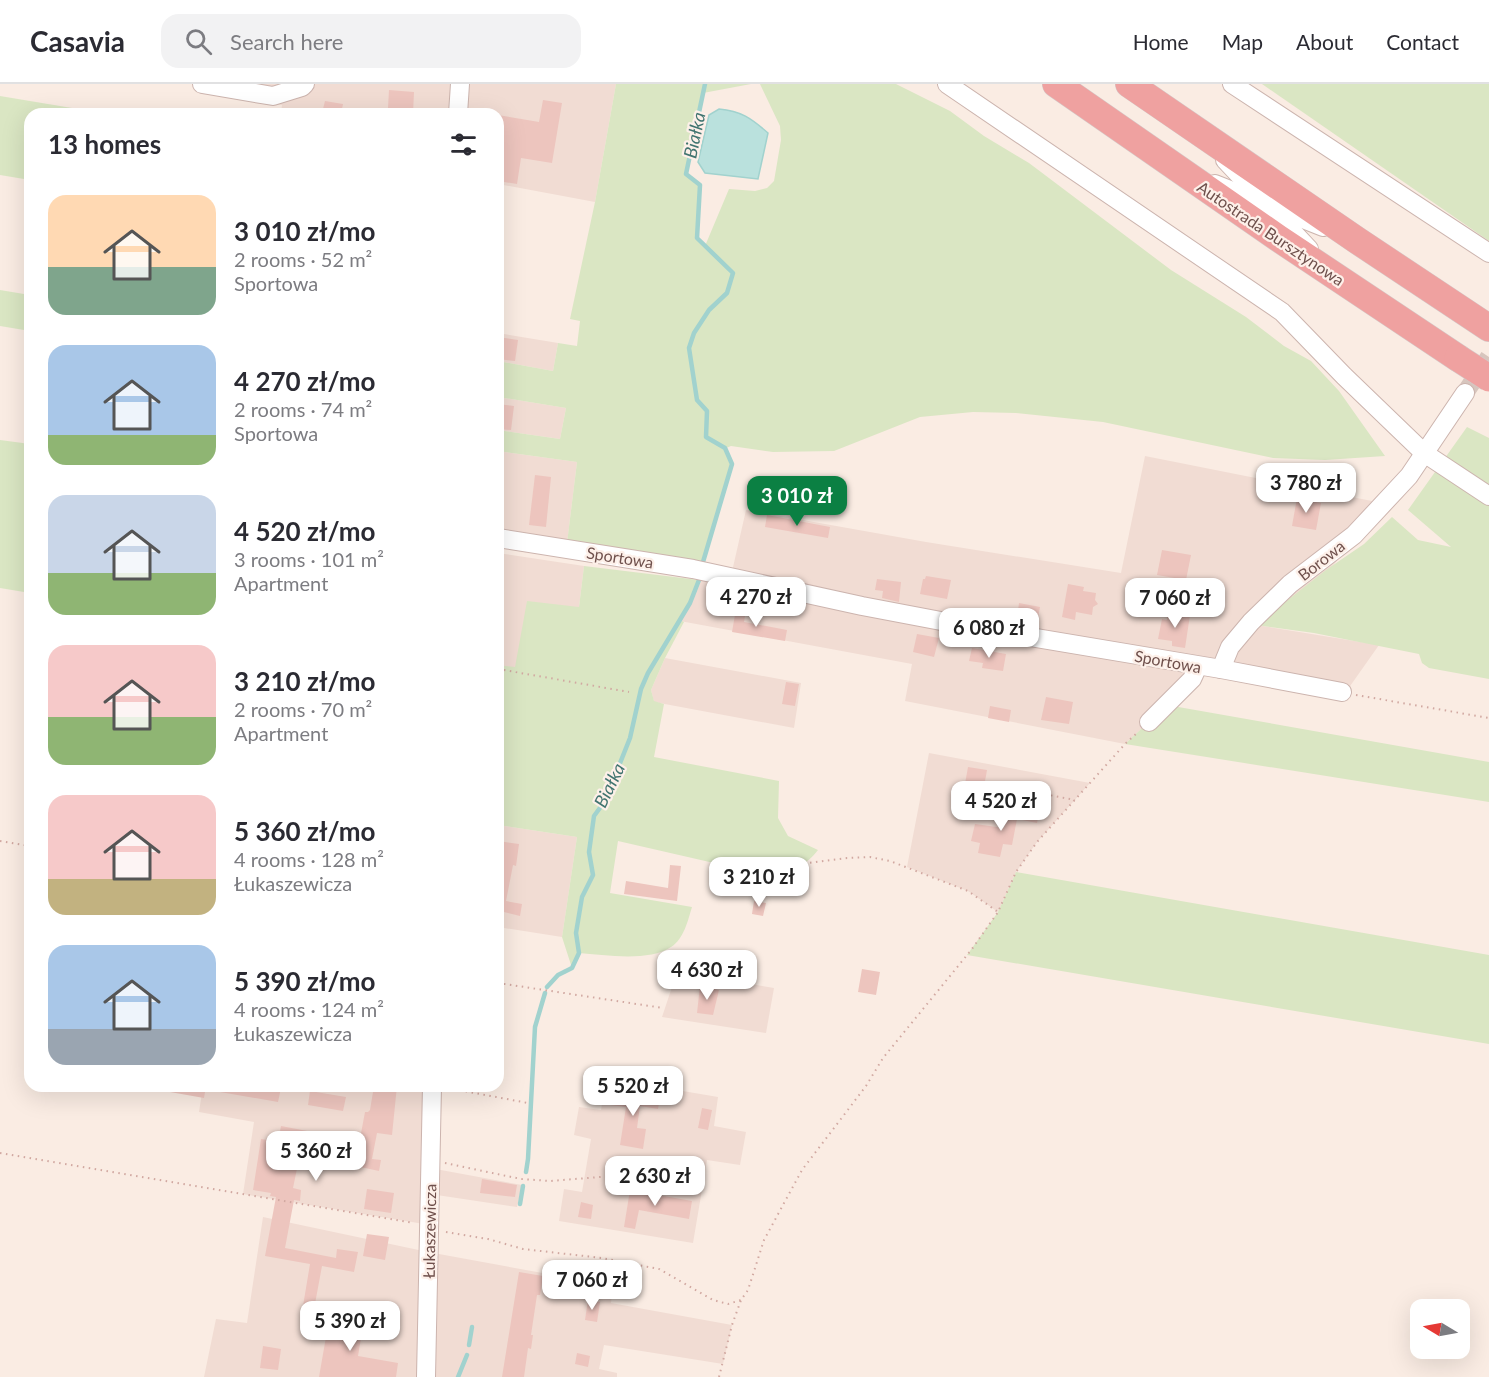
<!DOCTYPE html>
<meta charset="utf-8">
<style>
body{margin:0;font-family:Lato,sans-serif;background:#f2f2f3;color:#2b2b33;height:100vh;display:flex;flex-direction:column;font-size:22px;white-space:nowrap}
*{box-sizing:border-box;margin:0}
p{font-size:20px;color:#7c7c81}
.icon{flex:none;width:33px;height:33px;fill:none;stroke:currentColor;stroke-width:2;stroke-linecap:round;stroke-linejoin:round}
.map{position:relative;flex:1;overflow:hidden}
.details{position:absolute;left:24px;top:24px;width:480px;height:984px;display:flex;flex-direction:column;background:#fff;border-radius:18px;box-shadow:0 6px 24px #0002}
.details>*{flex:none}
.needle{width:39px;rotate:280deg}
.fabs{position:absolute;left:1410px;top:1215px;display:grid;gap:12px}
.fabs a{display:grid;place-items:center;width:60px;height:60px;border-radius:12px;background:#fff;box-shadow:0 6px 24px #0002;font-size:30px}
.price{position:absolute;translate:-50% -51px;padding:0 14px;border-radius:12px;background:#fff;color:#222;font-size:20px;line-height:39px;filter:drop-shadow(0 2px 3px #0008)}
.price::after{content:'';position:absolute;left:50%;top:36px;width:18px;height:14px;margin-left:-9px;background:inherit;clip-path:polygon(0 0,100% 0,50% 100%)}
.price.on{background:#0b8043;color:#fff}
ul{padding:0;list-style:none}
li{display:flex;align-items:center;gap:18px;height:150px;padding:0 24px}
li span{display:grid;place-items:center;flex:none;width:168px;height:120px;border-radius:18px;color:#555}
li>.icon{margin-inline-start:auto}
span .icon{width:72px;height:72px;fill:#fffc;stroke-width:1}
li b{font-size:26px}
h2{display:flex;justify-content:space-between;align-items:center;height:72px;padding:0 24px;font-size:26px}
header{display:flex;align-items:center;gap:36px;box-sizing:border-box;height:84px;padding:0 30px;background:#fff;border-bottom:2px solid #e1e1e2}
header strong{font-size:28px}
nav{display:flex;gap:33px;margin-inline-start:auto;font-size:21px}
.search{width:420px;height:54px;background:#f2f2f3;display:flex;align-items:center;gap:15px;box-sizing:border-box;padding:0 21px;border-radius:18px;color:#7c7c81;font-size:22px}
.map>svg:first-child{display:block}
.residential{fill:#f1dcd3}
.green{fill:#dae6c3}
.water{fill:#bae1dd;stroke:#a1d2ce;stroke-width:1.5}
.lines{fill:none;stroke-linecap:round;stroke-linejoin:round}
.stream{stroke:#a1d2ce;stroke-width:4.5}
.building{fill:#edc5be}
.minor-tunnel{stroke:#d7c5bd;stroke-width:18;stroke-dasharray:18 9;stroke-linecap:butt}
.minor-casing{stroke:#ccb4ae;stroke-width:20}
.highway-casing{stroke:#d4cac9;stroke-width:28}
.path{stroke:#d1a8a1;stroke-width:2;stroke-dasharray:1.5 4.5;stroke-linecap:butt}
.minor{stroke:#fff;stroke-width:18}
.highway{stroke:#efa1a0;stroke-width:27}
.highway-bridge-casing{stroke:#d4cac9;stroke-width:28;stroke-linecap:butt}
.highway-bridge{stroke:#efa1a0;stroke-width:27}
.labels{text-anchor:middle;dominant-baseline:central;stroke-width:4.5;stroke-linejoin:round;paint-order:stroke}
.street-label{font-size:16px;fill:#6f504c;stroke:#fdf0e9}
.water-label{font-size:18px;font-style:italic;fill:#417470;stroke:#fdf0e9}
</style>
<header>
<strong>Casavia</strong>
<div class="search"><svg class="icon" aria-label="search" viewBox="0 0 24 24"><circle cx="10" cy="10" r="6"/><path d="M15 15l6 6"/></svg>Search here</div>
<nav><a>Home</a><a>Map</a><a>About</a><a>Contact</a></nav>
</header>
<div class="map">
<svg width="1489" height="1293" viewBox="0 0 1489 1293">
<rect width="100%" height="100%" fill="#faece3"/>
<!-- residential -->
<g class="residential">
<path d="M 236,0 L 616,0 L 595,118 L 498,100 L 498,30 L 281,30 L 282,21 L 264,18 Z"/>
<path d="M 498,249 L 558,259 L 553,287 L 498,277 Z"/>
<path d="M 498,313 L 566,324 L 560,355 L 498,346 Z"/>
<path d="M 498,367 L 577,378 L 567,459 L 498,447 Z"/>
<path d="M 1145,372 L 1387,420 L 1328,487 L 1257,541 L 1379,561 L 1348,605 L 1197,575 L 1149,638 L 1125,660 L 905,617 L 912,580 L 680,537 L 699,496 L 731,492 L 746,426 L 926,458 L 1121,489 Z"/>
<path d="M 498,469 L 584,482 L 579,523 L 515,584 L 498,581 Z"/>
<path d="M 665,574 L 801,599 L 794,644 L 654,618 L 651,606 Z"/>
<path d="M 929,669 L 1090,699 L 1037,758 L 1016,788 L 998,828 L 968,807 L 907,783 Z"/>
<path d="M 498,741 L 577,753 L 562,853 L 498,843 Z"/>
<path d="M 677,888 L 774,904 L 766,949 L 662,933 Z"/>
<path d="M 606,994 L 718,1013 L 714,1042 L 746,1048 L 740,1081 L 707,1076 L 693,1159 L 559,1137 L 564,1105 L 582,1108 L 591,1055 L 574,1051 L 579,1023 L 601,1026 Z"/>
<path d="M 203,1002 L 432,1002 L 430,1084 L 522,1101 L 517,1123 L 430,1110 L 430,1141 L 243,1110 L 254,1038 L 199,1028 Z"/>
<path d="M 263,1133 L 428,1168 L 613,1202 L 611,1219 L 732,1241 L 723,1280 L 604,1261 L 599,1285 L 617,1289 L 617,1293 L 204,1293 L 216,1235 L 247,1239 Z"/>
</g>
<!-- green -->
<g class="green">
<path d="M 616,0 L 751,0 L 703,9 L 686,90 L 700,101 L 697,154 L 705,162 L 729,105 L 755,107 L 767,104 L 774,97 L 781,56 L 780,42 L 760,0 L 896,0 L 950,27 L 984,52 L 1029,79 L 1171,186 L 1246,233 L 1284,262 L 1311,277 L 1339,307 L 1385,372 L 1325,376 L 1273,374 L 1103,338 L 1016,329 L 973,328 L 920,333 L 834,367 L 773,368 L 731,362 L 726,364 L 732,380 L 703,478 L 567,459 L 577,378 L 498,367 L 498,346 L 560,355 L 566,324 L 498,313 L 498,277 L 553,287 L 558,259 L 577,262 L 580,237 L 570,235 L 595,118 Z"/>
<path d="M 1262,0 L 1489,0 L 1489,157 Z"/>
<path d="M 0,12 L 108,30 L 30,30 L 30,96 L 0,91 Z"/>
<path d="M 0,206 L 30,211 L 30,247 L 0,242 Z"/>
<path d="M 1467,343 L 1489,354 L 1489,595 L 1429,584 L 1422,579 L 1419,570 L 1314,549 L 1256,541 L 1326,486 L 1364,460 L 1392,433 L 1418,456 L 1451,463 L 1408,426 Z"/>
<path d="M 0,356 L 30,360 L 30,509 L 0,504 Z"/>
<path d="M 584,482 L 699,496 L 680,536 L 684,538 L 665,574 L 651,606 L 654,617 L 664,620 L 654,673 L 779,697 L 778,734 L 788,752 L 818,766 C 806,781 796,786 775,786 L 771,792 L 618,757 L 610,809 L 692,823 C 688,836 684,855 671,863 C 649,878 605,871 579,869 L 572,884 L 562,853 L 577,753 L 498,741 L 498,581 L 515,583 L 527,517 L 579,523 Z"/>
<path d="M 1167,621 L 1489,678 L 1489,718 L 1125,660 Z"/>
<path d="M 1016,788 L 1489,871 L 1489,960 L 967,871 L 998,828 Z"/>
</g>
<!-- water -->
<path class="water" d="M 719,25 C 741,27 751,34 768,49 L 758,95 L 705,89 L 698,78 L 709,31 Z"/>
<g class="lines">
<!-- stream -->
<g class="stream">
<path d="M 703,478 L 732,380 L 725,364 L 706,353 L 707,327 L 697,316 L 689,264 L 694,249 L 709,226 L 727,209 L 733,189 L 697,154 L 700,101 L 686,90 L 705,0"/>
<path d="M 547,903 L 558,891 L 572,884 L 579,869 L 576,849 L 582,813 L 593,791 L 589,768 L 594,732 L 605,717 L 630,654 L 641,605 L 648,589 L 690,519 L 699,496"/>
<path d="M 526,1088 L 528,1075 L 535,943 L 545,909"/>
<path d="M 520,1120 L 523,1102"/>
<path d="M 469,1261 L 472,1243"/>
<path d="M 458,1293 L 467,1271"/>
</g>
</g>
<!-- building -->
<g class="building">
<path d="M 389,6 L 414,8 L 413,30 L 390,30 L 390,24 L 388,24 Z"/>
<path d="M 543,16 L 562,19 L 552,79 L 521,74 L 517,100 L 498,97 L 498,31 L 539,38 Z"/>
<path d="M 325,17 L 343,20 L 341,30 L 322,29 Z"/>
<path d="M 498,253 L 518,256 L 515,277 L 498,275 Z"/>
<path d="M 498,320 L 514,322 L 511,346 L 498,345 Z"/>
<path d="M 535,391 L 551,393 L 546,443 L 529,441 Z"/>
<path d="M 1297,414 L 1321,419 L 1316,446 L 1292,442 Z"/>
<path d="M 767,431 L 830,443 L 828,454 L 765,443 Z"/>
<path d="M 1162,466 L 1191,471 L 1186,496 L 1157,491 Z"/>
<path d="M 926,492 L 951,496 L 947,515 L 920,510 L 923,495 L 925,495 Z"/>
<path d="M 877,495 L 901,498 L 899,518 L 882,514 L 883,507 L 875,506 Z"/>
<path d="M 1068,500 L 1084,503 L 1083,507 L 1096,509 L 1095,516 L 1098,520 L 1093,523 L 1092,531 L 1076,528 L 1075,536 L 1062,533 Z"/>
<path d="M 1019,519 L 1040,523 L 1037,539 L 1031,538 L 1030,542 L 1020,540 L 1021,536 L 1017,535 Z"/>
<path d="M 736,525 L 746,527 L 744,538 L 787,546 L 785,557 L 732,548 Z"/>
<path d="M 1168,528 L 1190,531 L 1185,564 L 1172,562 L 1172,557 L 1158,555 L 1162,535 L 1167,536 Z"/>
<path d="M 917,550 L 939,554 L 934,573 L 913,568 Z"/>
<path d="M 972,564 L 1006,570 L 1003,587 L 982,584 L 983,579 L 969,577 Z"/>
<path d="M 786,598 L 799,600 L 795,622 L 782,620 Z"/>
<path d="M 1046,613 L 1073,618 L 1069,640 L 1041,636 Z"/>
<path d="M 990,622 L 1011,626 L 1009,638 L 988,634 Z"/>
<path d="M 968,683 L 987,686 L 982,714 L 963,711 Z"/>
<path d="M 1008,723 L 1039,729 L 1037,739 L 1017,735 L 1012,761 L 1003,760 L 1000,773 L 978,769 L 980,759 L 971,757 L 975,740 L 1004,744 Z"/>
<path d="M 498,757 L 519,760 L 516,782 L 513,781 L 506,817 L 522,820 L 520,832 L 504,828 L 504,831 L 498,830 Z"/>
<path d="M 670,781 L 681,782 L 677,817 L 624,810 L 626,797 L 668,804 Z"/>
<path d="M 754,817 L 766,819 L 763,832 L 752,830 Z"/>
<path d="M 862,885 L 880,888 L 876,911 L 858,908 Z"/>
<path d="M 700,902 L 719,906 L 713,931 L 697,929 Z"/>
<path d="M 171,1002 L 206,1002 L 204,1014 L 170,1008 Z"/>
<path d="M 220,1002 L 270,1002 L 281,1004 L 278,1018 L 220,1008 Z"/>
<path d="M 374,1002 L 397,1002 L 392,1051 L 377,1049 L 372,1075 L 381,1076 L 379,1087 L 300,1070 L 293,1104 L 301,1106 L 300,1117 L 294,1116 L 285,1164 L 336,1174 L 337,1165 L 358,1168 L 354,1188 L 322,1182 L 312,1236 L 301,1234 L 310,1180 L 265,1172 L 276,1113 L 270,1112 L 271,1109 L 253,1106 L 261,1055 L 278,1058 L 281,1042 L 323,1050 L 322,1053 L 359,1060 L 365,1028 L 368,1028 L 370,1026 Z"/>
<path d="M 310,1007 L 346,1013 L 343,1027 L 308,1021 Z"/>
<path d="M 612,1007 L 660,1014 L 658,1025 L 640,1022 L 637,1044 L 646,1045 L 643,1065 L 620,1061 L 626,1023 L 610,1021 Z"/>
<path d="M 702,1024 L 712,1026 L 708,1046 L 698,1044 Z"/>
<path d="M 482,1095 L 517,1101 L 515,1113 L 480,1109 Z"/>
<path d="M 367,1105 L 394,1109 L 391,1129 L 364,1125 Z"/>
<path d="M 630,1106 L 692,1117 L 689,1135 L 639,1126 L 635,1145 L 624,1143 Z"/>
<path d="M 581,1118 L 593,1121 L 591,1135 L 578,1133 Z"/>
<path d="M 367,1150 L 389,1153 L 385,1176 L 363,1172 Z"/>
<path d="M 519,1188 L 543,1192 L 540,1211 L 537,1211 L 531,1251 L 533,1251 L 531,1265 L 528,1264 L 524,1293 L 502,1293 Z"/>
<path d="M 588,1216 L 600,1218 L 597,1238 L 585,1236 Z"/>
<path d="M 368,1224 L 382,1227 L 378,1248 L 364,1245 Z"/>
<path d="M 330,1230 L 364,1236 L 358,1272 L 398,1279 L 396,1293 L 319,1293 Z"/>
<path d="M 263,1262 L 281,1265 L 278,1286 L 260,1284 Z"/>
<path d="M 577,1269 L 590,1272 L 588,1283 L 575,1280 Z"/>
</g>
<g class="lines">
<!-- minor-tunnel -->
<path class="minor-tunnel" d="M 1465,309 L 1489,273"/>
<defs>
<g id="minor">
<path d="M 202,0 L 273,12 L 302,3 L 305,0"/>
<path d="M 947,0 L 1282,228 L 1344,292 L 1424,369 L 1489,412"/>
<path d="M 1232,0 L 1489,169"/>
<path d="M 458,30 L 460,0"/>
<path d="M 1225,76 L 1309,165"/>
<path d="M 1215,100 L 1323,143"/>
<path d="M 498,454 L 693,485 L 862,522 L 983,545 L 1221,585 L 1342,608"/>
<path d="M 1221,585 L 1230,563 L 1251,538 L 1290,500 L 1354,451 L 1409,392 L 1465,309"/>
<path d="M 1149,638 L 1192,595 L 1198,582"/>
<path d="M 426,1293 L 432,1002"/>
</g>
<g id="highway">
<path d="M 1056,0 L 1278,154 L 1458,274"/>
<path d="M 1129,0 L 1358,157 L 1489,244"/>
</g>
</defs>
<!-- minor casing -->
<use href="#minor" class="minor-casing"/>
<!-- highway casing -->
<use href="#highway" class="highway-casing"/>
<!-- path -->
<g class="path">
<path d="M 498,585 L 629,608"/>
<path d="M 1356,611 L 1489,634"/>
<path d="M 992,700 L 1075,716"/>
<path d="M 0,757 L 30,762"/>
<path d="M 775,786 L 784,786 L 808,779 L 847,774 L 870,773 L 890,777 L 968,807 L 998,828"/>
<path d="M 498,899 L 663,924"/>
<path d="M 448,1004 L 528,1019"/>
<path d="M 0,1069 L 414,1139"/>
<path d="M 445,1079 L 521,1095 L 550,1097 L 625,1091 L 666,1097"/>
<path d="M 446,1148 L 488,1155 L 523,1165 L 602,1174 L 659,1185 L 713,1216 L 728,1220 L 741,1216"/>
<path d="M 719,1293 L 732,1241 L 741,1216 L 748,1206 L 764,1156 L 802,1086 L 866,1002 L 883,974 L 972,865 L 998,828 L 1016,788 L 1037,758 L 1125,660 L 1138,648"/>
</g>
<!-- minor -->
<use href="#minor" class="minor"/>
<!-- highway -->
<use href="#highway" class="highway"/>
<defs>
<path id="highway-bridge" d="M 1458,274 L 1489,294"/>
</defs>
<!-- highway-bridge casing -->
<use href="#highway-bridge" class="highway-bridge-casing"/>
<!-- highway-bridge -->
<use href="#highway-bridge" class="highway-bridge"/>
</g>
<g class="labels">
<!-- street labels -->
<g class="street-label">
<text transform="translate(1271 149) rotate(34)">Autostrada Bursztynowa</text>
<text transform="translate(620 473) rotate(9)">Sportowa</text>
<text transform="translate(1321 476) rotate(-38)">Borowa</text>
<text transform="translate(1168 577) rotate(10)">Sportowa</text>
<text transform="translate(429 1147) rotate(-89)">Łukaszewicza</text>
</g>
<!-- water labels -->
<g class="water-label">
<text transform="translate(694 51) rotate(-78)">Białka</text>
<text transform="translate(609 701) rotate(-64)">Białka</text>
</g>
</g>
</svg>
<div class="fabs">
<a><svg class="needle" viewBox="-14 -14 28 28"><path d="M0-13l5 13h-10z" fill="#e53935"/><path d="M0 13l5-13h-10z" fill="#7c7c81"/></svg></a>
</div>
<b class="price" style="left:1306px;top:430px">3 780 zł</b>
<b class="price on" style="left:797px;top:443px">3 010 zł</b>
<b class="price" style="left:756px;top:544px">4 270 zł</b>
<b class="price" style="left:1175px;top:545px">7 060 zł</b>
<b class="price" style="left:989px;top:575px">6 080 zł</b>
<b class="price" style="left:1001px;top:748px">4 520 zł</b>
<b class="price" style="left:759px;top:824px">3 210 zł</b>
<b class="price" style="left:707px;top:917px">4 630 zł</b>
<b class="price" style="left:633px;top:1033px">5 520 zł</b>
<b class="price" style="left:316px;top:1098px">5 360 zł</b>
<b class="price" style="left:655px;top:1123px">2 630 zł</b>
<b class="price" style="left:592px;top:1227px">7 060 zł</b>
<b class="price" style="left:350px;top:1268px">5 390 zł</b>
<section class="details">
<h2>13 homes<svg class="icon" aria-label="filters" viewBox="0 0 24 24"><path d="M4 7h16M4 17h16"/><circle cx="9" cy="7" r="2"/><circle cx="15" cy="17" r="2"/></svg></h2>
<ul>
<li><span style="background:linear-gradient(#ffd9b3 60%,#7fa58c 0)"><svg class="icon" aria-label="home" viewBox="0 0 24 24"><path d="M3 11l9-7 9 7M6 9v11h12V9"/></svg></span><div><b>3 010 zł/mo</b><p>2 rooms · 52 m²</p><p>Sportowa</p></div></li>
<li><span style="background:linear-gradient(#a9c7e8 75%,#8fb573 0)"><svg class="icon" aria-label="home" viewBox="0 0 24 24"><path d="M3 11l9-7 9 7M6 9v11h12V9"/></svg></span><div><b>4 270 zł/mo</b><p>2 rooms · 74 m²</p><p>Sportowa</p></div></li>
<li><span style="background:linear-gradient(#c9d6e8 65%,#8fb573 0)"><svg class="icon" aria-label="home" viewBox="0 0 24 24"><path d="M3 11l9-7 9 7M6 9v11h12V9"/></svg></span><div><b>4 520 zł/mo</b><p>3 rooms · 101 m²</p><p>Apartment</p></div></li>
<li><span style="background:linear-gradient(#f6c9c9 60%,#8fb573 0)"><svg class="icon" aria-label="home" viewBox="0 0 24 24"><path d="M3 11l9-7 9 7M6 9v11h12V9"/></svg></span><div><b>3 210 zł/mo</b><p>2 rooms · 70 m²</p><p>Apartment</p></div></li>
<li><span style="background:linear-gradient(#f6c9c9 70%,#c2b280 0)"><svg class="icon" aria-label="home" viewBox="0 0 24 24"><path d="M3 11l9-7 9 7M6 9v11h12V9"/></svg></span><div><b>5 360 zł/mo</b><p>4 rooms · 128 m²</p><p>Łukaszewicza</p></div></li>
<li><span style="background:linear-gradient(#a9c7e8 70%,#9aa5b1 0)"><svg class="icon" aria-label="home" viewBox="0 0 24 24"><path d="M3 11l9-7 9 7M6 9v11h12V9"/></svg></span><div><b>5 390 zł/mo</b><p>4 rooms · 124 m²</p><p>Łukaszewicza</p></div></li>
</ul>
</section>
</div>
